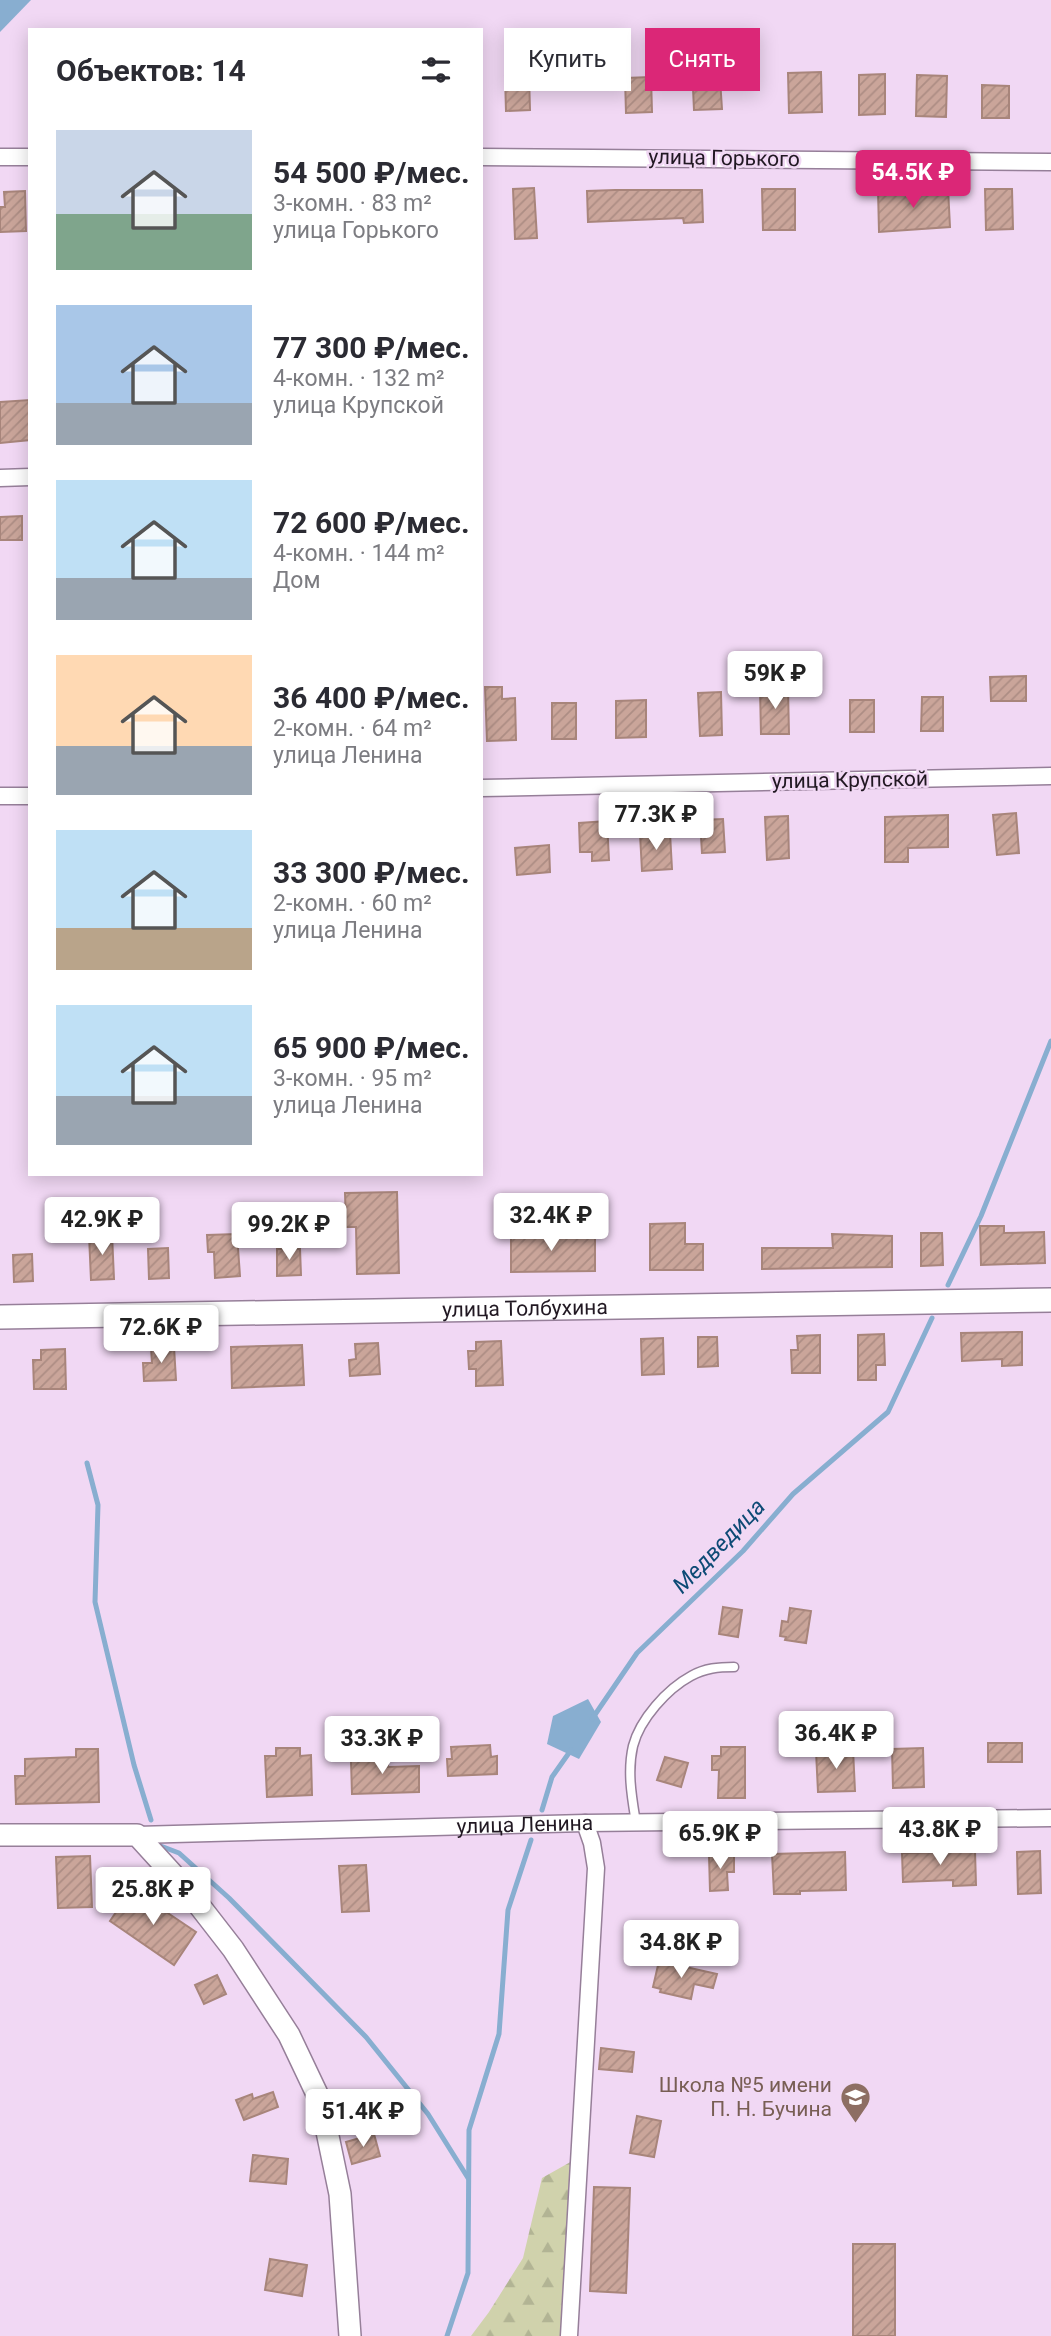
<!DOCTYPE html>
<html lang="ru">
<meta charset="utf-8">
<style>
body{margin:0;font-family:Roboto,sans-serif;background:#f2f2f3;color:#2b2b33;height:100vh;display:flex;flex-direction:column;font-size:26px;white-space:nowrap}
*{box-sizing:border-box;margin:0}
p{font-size:23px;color:#7c7c81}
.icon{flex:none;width:38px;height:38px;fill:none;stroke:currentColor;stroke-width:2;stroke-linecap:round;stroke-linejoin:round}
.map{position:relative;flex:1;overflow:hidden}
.sheet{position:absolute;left:28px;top:28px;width:455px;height:1148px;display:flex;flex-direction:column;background:#fff;border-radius:0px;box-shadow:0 4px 18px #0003}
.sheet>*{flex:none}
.hud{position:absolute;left:504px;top:28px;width:441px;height:63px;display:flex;gap:14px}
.price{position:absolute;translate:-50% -60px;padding:0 16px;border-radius:7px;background:#fff;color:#222;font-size:23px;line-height:46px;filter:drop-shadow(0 2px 4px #0008)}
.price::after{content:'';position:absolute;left:50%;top:42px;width:21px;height:16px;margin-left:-10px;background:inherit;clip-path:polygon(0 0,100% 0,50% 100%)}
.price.active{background:#db2777;color:#fff}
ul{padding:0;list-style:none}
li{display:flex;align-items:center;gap:21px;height:175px;padding:0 28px}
li span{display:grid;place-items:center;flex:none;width:196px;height:140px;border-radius:0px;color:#555}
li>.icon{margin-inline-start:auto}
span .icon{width:84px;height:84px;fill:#fffc;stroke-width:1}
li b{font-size:30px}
h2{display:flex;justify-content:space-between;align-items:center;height:84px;padding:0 28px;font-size:30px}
.chip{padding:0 24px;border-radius:0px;background:#fff;box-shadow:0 4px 18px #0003;font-size:24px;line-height:63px}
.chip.active{background:#db2777;color:#fff}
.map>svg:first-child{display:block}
.forest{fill:url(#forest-firs)}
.water{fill:#88aed0}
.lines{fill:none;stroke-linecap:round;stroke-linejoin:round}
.stream{stroke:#88aed0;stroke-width:5}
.building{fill:url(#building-hatch);stroke:#a8857b;stroke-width:2}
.service-casing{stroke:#967f99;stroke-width:11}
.minor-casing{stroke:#967f99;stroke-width:19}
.tertiary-casing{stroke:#967f99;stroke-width:24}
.secondary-casing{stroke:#967f99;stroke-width:26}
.service{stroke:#fff;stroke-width:8}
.minor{stroke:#fff;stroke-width:16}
.tertiary{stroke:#fff;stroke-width:21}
.secondary{stroke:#fff;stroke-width:23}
.labels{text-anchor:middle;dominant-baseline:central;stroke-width:5;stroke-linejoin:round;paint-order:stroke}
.street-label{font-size:21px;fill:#211822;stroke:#f1d8f4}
.education-label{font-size:21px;fill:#785e54;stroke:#f1d8f4;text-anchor:end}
.water-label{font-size:23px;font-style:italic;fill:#0d4a75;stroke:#f1d8f4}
</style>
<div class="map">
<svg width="1051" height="2336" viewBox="0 0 1051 2336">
<defs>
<pattern id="forest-firs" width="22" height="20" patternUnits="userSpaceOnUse" patternTransform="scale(1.75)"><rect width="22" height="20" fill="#d0d2ac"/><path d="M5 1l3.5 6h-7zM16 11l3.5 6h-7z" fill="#b2b494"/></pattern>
<pattern id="building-hatch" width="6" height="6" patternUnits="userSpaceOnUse" patternTransform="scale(1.75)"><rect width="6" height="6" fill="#caa59a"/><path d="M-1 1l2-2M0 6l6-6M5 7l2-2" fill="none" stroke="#ad8d84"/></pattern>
</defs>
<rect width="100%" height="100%" fill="#f1d8f4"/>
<!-- forest -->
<path class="forest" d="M 574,2160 L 564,2336 L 471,2336 L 489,2312 L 523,2258 L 542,2178 Z"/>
<!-- water -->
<g class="water">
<path d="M 0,0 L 31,0 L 0,32 Z"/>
<path d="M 588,1699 L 601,1722 L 579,1759 L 547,1744 L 553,1716 Z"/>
</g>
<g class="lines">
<!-- stream -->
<g class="stream">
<path d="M 948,1285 L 981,1216 L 1051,1041"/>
<path d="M 87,1463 L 98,1505 L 95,1602 L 134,1765 L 151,1820"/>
<path d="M 592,1719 L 637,1653 L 743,1551 L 793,1494 L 888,1412 L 932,1318"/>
<path d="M 542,1810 L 552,1777 L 571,1750"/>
<path d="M 158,1845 L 179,1853 L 229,1898 L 366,2037 L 428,2114 L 468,2178"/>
<path d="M 447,2336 L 468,2273 L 469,2130 L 499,2034 L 508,1910 L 531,1840"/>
</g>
</g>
<!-- building -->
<g class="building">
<path d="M 551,45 L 577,45 L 578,76 L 551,77 Z"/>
<path d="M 719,64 L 722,109 L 694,110 L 692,66 Z"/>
<path d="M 821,72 L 822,112 L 789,113 L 788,73 Z"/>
<path d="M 885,74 L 885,114 L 859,115 L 859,75 Z"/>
<path d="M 529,75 L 530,110 L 506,111 L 505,76 Z"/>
<path d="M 917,75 L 947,76 L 946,117 L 916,116 Z"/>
<path d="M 651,77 L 652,112 L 626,113 L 625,78 Z"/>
<path d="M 982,85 L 1009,86 L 1009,118 L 982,118 Z"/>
<path d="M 534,188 L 537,238 L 515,239 L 513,189 Z"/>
<path d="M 948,188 L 950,227 L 879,232 L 878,190 L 903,189 L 903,191 Z"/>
<path d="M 762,189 L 795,189 L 795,230 L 763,230 Z"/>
<path d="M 985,189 L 1012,189 L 1013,229 L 986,230 Z"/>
<path d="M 615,190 L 702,190 L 703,222 L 684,223 L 683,218 L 588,222 L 587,191 Z"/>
<path d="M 25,191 L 26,231 L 0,232 L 0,207 L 5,207 L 4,192 Z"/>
<path d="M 30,400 L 30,440 L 0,443 L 0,402 Z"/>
<path d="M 22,516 L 22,540 L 0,540 L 0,517 Z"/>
<path d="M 1026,676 L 1026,701 L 991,701 L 990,677 Z"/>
<path d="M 485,687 L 502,687 L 502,699 L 515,698 L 516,740 L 487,741 Z"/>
<path d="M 788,688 L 789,734 L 761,734 L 760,689 Z"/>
<path d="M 721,692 L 722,735 L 700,736 L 698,693 Z"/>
<path d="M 922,697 L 943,697 L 943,731 L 921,731 Z"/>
<path d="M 646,700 L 646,737 L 616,738 L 616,701 Z"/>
<rect x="850" y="700" width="24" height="32"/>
<rect x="552" y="703" width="24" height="36"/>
<path d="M 1016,813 L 1019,853 L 997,855 L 993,815 Z"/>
<path d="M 948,815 L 948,847 L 908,848 L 908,862 L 885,862 L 885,817 Z"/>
<path d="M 788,816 L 789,858 L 767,860 L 765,817 Z"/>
<path d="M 723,819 L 725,852 L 702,853 L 700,820 Z"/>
<path d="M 607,821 L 609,860 L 592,861 L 592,852 L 580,852 L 579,823 Z"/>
<path d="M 670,833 L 672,869 L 642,871 L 640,834 Z"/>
<path d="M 549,845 L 550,872 L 517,875 L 515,848 Z"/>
<path d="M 397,1192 L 399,1273 L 357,1274 L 356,1227 L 346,1227 L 345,1193 Z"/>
<path d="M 685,1223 L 685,1244 L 703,1244 L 703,1270 L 650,1270 L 650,1224 Z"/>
<path d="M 980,1226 L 1004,1226 L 1004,1233 L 1044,1232 L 1045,1263 L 981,1265 Z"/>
<path d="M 539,1230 L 539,1238 L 595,1238 L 595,1271 L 511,1272 L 511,1231 Z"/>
<path d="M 921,1233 L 942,1233 L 943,1265 L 921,1266 Z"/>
<path d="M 112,1234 L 114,1279 L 91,1280 L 89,1235 Z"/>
<path d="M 237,1234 L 240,1276 L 215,1278 L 214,1252 L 208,1252 L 207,1235 Z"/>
<path d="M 832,1234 L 892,1236 L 892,1267 L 762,1269 L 762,1248 L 833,1248 Z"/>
<path d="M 168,1248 L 169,1278 L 149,1279 L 148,1249 Z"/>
<path d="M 277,1249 L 300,1249 L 301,1275 L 277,1276 Z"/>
<path d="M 32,1254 L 33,1281 L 14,1282 L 13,1255 Z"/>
<path d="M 1022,1332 L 1022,1365 L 1002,1366 L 1002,1359 L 962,1361 L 961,1333 Z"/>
<path d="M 884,1334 L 885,1365 L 876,1365 L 876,1380 L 858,1380 L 858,1335 Z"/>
<path d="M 820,1335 L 820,1373 L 792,1373 L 791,1350 L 798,1350 L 797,1336 Z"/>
<path d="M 698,1337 L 717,1337 L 718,1366 L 698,1367 Z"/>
<path d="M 663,1338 L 664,1374 L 642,1375 L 641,1339 Z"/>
<path d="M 501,1341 L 503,1385 L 476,1386 L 476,1369 L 469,1369 L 468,1351 L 476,1351 L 476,1342 Z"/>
<path d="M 378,1343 L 380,1374 L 350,1376 L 349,1360 L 356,1359 L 355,1344 Z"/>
<path d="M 302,1345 L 304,1385 L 232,1388 L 231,1347 Z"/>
<path d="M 174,1347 L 176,1380 L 144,1381 L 143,1363 L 152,1363 L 151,1348 Z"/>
<path d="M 65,1349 L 66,1389 L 34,1389 L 33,1360 L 41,1360 L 41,1350 Z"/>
<path d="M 723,1607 L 742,1610 L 738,1637 L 719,1634 Z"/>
<path d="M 790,1608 L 811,1611 L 806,1643 L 785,1640 L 786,1637 L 780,1636 L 782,1621 L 788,1622 Z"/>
<rect x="988" y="1743" width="34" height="19"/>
<path d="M 490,1745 L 491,1757 L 497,1756 L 497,1774 L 448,1776 L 447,1759 L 452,1759 L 451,1747 Z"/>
<path d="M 721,1747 L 745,1747 L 745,1798 L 718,1798 L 719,1770 L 712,1770 L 712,1756 L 721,1756 Z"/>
<path d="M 276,1748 L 300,1748 L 300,1756 L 311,1755 L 312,1795 L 267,1797 L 265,1756 L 276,1756 Z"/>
<path d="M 923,1748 L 924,1787 L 893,1788 L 892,1749 Z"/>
<path d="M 76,1749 L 98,1749 L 99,1802 L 16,1804 L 15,1776 L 25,1776 L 25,1759 L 76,1757 Z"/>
<path d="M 853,1749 L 855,1791 L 818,1792 L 816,1751 Z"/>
<path d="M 383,1754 L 383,1760 L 388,1760 L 388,1767 L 419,1766 L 419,1792 L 352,1794 L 351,1761 L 357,1760 L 357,1755 Z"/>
<path d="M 665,1757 L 688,1763 L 681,1787 L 657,1780 Z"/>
<path d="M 975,1851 L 976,1885 L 953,1886 L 953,1880 L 903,1882 L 902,1853 Z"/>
<path d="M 1040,1851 L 1041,1893 L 1018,1894 L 1017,1852 Z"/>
<path d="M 845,1852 L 846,1890 L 800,1891 L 800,1894 L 774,1894 L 772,1854 Z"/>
<path d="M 734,1854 L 734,1872 L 727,1872 L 728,1890 L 710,1891 L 709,1855 Z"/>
<path d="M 90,1856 L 92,1907 L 58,1908 L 56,1857 Z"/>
<path d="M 366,1865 L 369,1911 L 342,1912 L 339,1866 Z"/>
<path d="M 132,1889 L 196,1932 L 174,1965 L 110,1921 Z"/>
<path d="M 659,1961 L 717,1974 L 713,1988 L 694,1984 L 691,1999 L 660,1992 L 661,1989 L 653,1987 Z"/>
<path d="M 217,1975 L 226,1994 L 204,2004 L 195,1985 Z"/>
<path d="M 601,2048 L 634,2052 L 632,2072 L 599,2069 Z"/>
<path d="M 273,2092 L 278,2107 L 244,2120 L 236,2100 L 252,2094 L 253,2099 Z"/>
<path d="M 637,2116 L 661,2121 L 654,2157 L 630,2153 Z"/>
<path d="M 374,2134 L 380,2156 L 352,2164 L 346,2142 Z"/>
<path d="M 253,2155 L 288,2159 L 286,2184 L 250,2181 Z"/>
<path d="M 594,2187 L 630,2188 L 626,2293 L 590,2291 Z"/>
<rect x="853" y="2244" width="42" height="92"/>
<path d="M 270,2259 L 307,2265 L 302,2296 L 265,2290 Z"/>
</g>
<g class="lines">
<defs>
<path id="service" d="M 636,1823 C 632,1798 627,1772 633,1746 C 640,1719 667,1689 691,1676 C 705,1668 719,1667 734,1667"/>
<g id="minor">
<path d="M 0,157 L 30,157"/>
<path d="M 481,157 L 1051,162"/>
<path d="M 0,478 L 30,477"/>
<path d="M 481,788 L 1051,776"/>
<path d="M 0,796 L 30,796"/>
<path id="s1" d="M 137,1835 L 585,1823 L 1051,1818"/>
<path d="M 569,2336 L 596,1868 L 592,1843 L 585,1823"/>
</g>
<path id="tertiary" d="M 0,1835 L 137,1835 L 188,1891 L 233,1949 L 289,2035 L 317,2094 L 324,2117 L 340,2194 L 350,2336"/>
<g id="secondary">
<path id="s2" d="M 0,1317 L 1051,1300"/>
</g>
</defs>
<!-- service casing -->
<use href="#service" class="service-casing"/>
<!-- minor casing -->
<use href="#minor" class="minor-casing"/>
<!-- tertiary casing -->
<use href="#tertiary" class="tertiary-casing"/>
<!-- secondary casing -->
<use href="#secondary" class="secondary-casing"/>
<!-- service -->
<use href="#service" class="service"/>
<!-- minor -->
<use href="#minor" class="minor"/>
<!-- tertiary -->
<use href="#tertiary" class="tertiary"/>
<!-- secondary -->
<use href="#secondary" class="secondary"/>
</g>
<!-- icons -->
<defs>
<symbol id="school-pin" viewBox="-11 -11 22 30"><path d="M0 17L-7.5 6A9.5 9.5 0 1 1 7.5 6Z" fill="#8d6e63" stroke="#f1d8f4"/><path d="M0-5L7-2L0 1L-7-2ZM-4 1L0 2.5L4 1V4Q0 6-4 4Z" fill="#fff"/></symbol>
</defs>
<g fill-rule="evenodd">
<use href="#school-pin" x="838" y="2080" width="35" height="47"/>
</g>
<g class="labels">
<!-- street labels -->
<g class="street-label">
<text transform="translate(724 158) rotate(1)">улица Горького</text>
<text transform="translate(850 780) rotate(-1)">улица Крупской</text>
<text stroke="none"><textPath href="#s2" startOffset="525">улица Толбухина</textPath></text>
<text stroke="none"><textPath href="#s1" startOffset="388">улица Ленина</textPath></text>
</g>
<!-- education labels -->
<g class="education-label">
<text x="832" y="2085">Школа №5 имени<tspan x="832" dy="24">П. Н. Бучина</tspan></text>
</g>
<!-- water labels -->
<g class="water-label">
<text transform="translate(719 1546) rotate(-46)">Медведица</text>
</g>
</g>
</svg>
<b class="price active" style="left:913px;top:210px">54.5K ₽</b>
<b class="price" style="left:775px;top:711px">59K ₽</b>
<b class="price" style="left:656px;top:852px">77.3K ₽</b>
<b class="price" style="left:551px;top:1253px">32.4K ₽</b>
<b class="price" style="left:102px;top:1257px">42.9K ₽</b>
<b class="price" style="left:289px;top:1262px">99.2K ₽</b>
<b class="price" style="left:161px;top:1365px">72.6K ₽</b>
<b class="price" style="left:836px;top:1771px">36.4K ₽</b>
<b class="price" style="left:382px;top:1776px">33.3K ₽</b>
<b class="price" style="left:940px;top:1867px">43.8K ₽</b>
<b class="price" style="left:720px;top:1871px">65.9K ₽</b>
<b class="price" style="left:153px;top:1927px">25.8K ₽</b>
<b class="price" style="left:681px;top:1980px">34.8K ₽</b>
<b class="price" style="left:363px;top:2149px">51.4K ₽</b>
<div class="hud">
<a class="chip">Купить</a>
<a class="chip active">Снять</a>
</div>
<section class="sheet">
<h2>Объектов: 14<svg class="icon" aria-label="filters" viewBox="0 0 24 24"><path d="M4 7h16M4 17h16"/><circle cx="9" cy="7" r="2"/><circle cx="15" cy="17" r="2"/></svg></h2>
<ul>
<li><span style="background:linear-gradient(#c9d6e8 60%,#7fa58c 0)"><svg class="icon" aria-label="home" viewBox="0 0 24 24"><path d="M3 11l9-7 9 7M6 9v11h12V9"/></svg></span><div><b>54 500 ₽/мес.</b><p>3-комн. · 83 m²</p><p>улица Горького</p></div></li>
<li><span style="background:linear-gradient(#a9c7e8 70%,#9aa5b1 0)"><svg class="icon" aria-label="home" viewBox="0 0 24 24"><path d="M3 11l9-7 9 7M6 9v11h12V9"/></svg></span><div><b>77 300 ₽/мес.</b><p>4-комн. · 132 m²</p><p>улица Крупской</p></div></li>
<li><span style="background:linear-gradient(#bfe0f5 70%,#9aa5b1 0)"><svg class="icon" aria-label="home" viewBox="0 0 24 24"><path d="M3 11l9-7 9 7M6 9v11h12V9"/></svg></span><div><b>72 600 ₽/мес.</b><p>4-комн. · 144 m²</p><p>Дом</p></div></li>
<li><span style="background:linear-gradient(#ffd9b3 65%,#9aa5b1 0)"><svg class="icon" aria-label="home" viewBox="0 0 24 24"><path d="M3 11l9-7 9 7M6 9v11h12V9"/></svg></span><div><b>36 400 ₽/мес.</b><p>2-комн. · 64 m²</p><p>улица Ленина</p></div></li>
<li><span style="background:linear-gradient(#bfe0f5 70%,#b9a48a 0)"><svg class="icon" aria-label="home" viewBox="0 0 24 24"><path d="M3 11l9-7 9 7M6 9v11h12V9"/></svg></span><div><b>33 300 ₽/мес.</b><p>2-комн. · 60 m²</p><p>улица Ленина</p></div></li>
<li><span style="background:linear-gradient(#bfe0f5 65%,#9aa5b1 0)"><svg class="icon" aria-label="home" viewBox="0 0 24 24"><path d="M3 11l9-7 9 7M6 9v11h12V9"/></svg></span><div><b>65 900 ₽/мес.</b><p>3-комн. · 95 m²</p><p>улица Ленина</p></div></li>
</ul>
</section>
</div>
